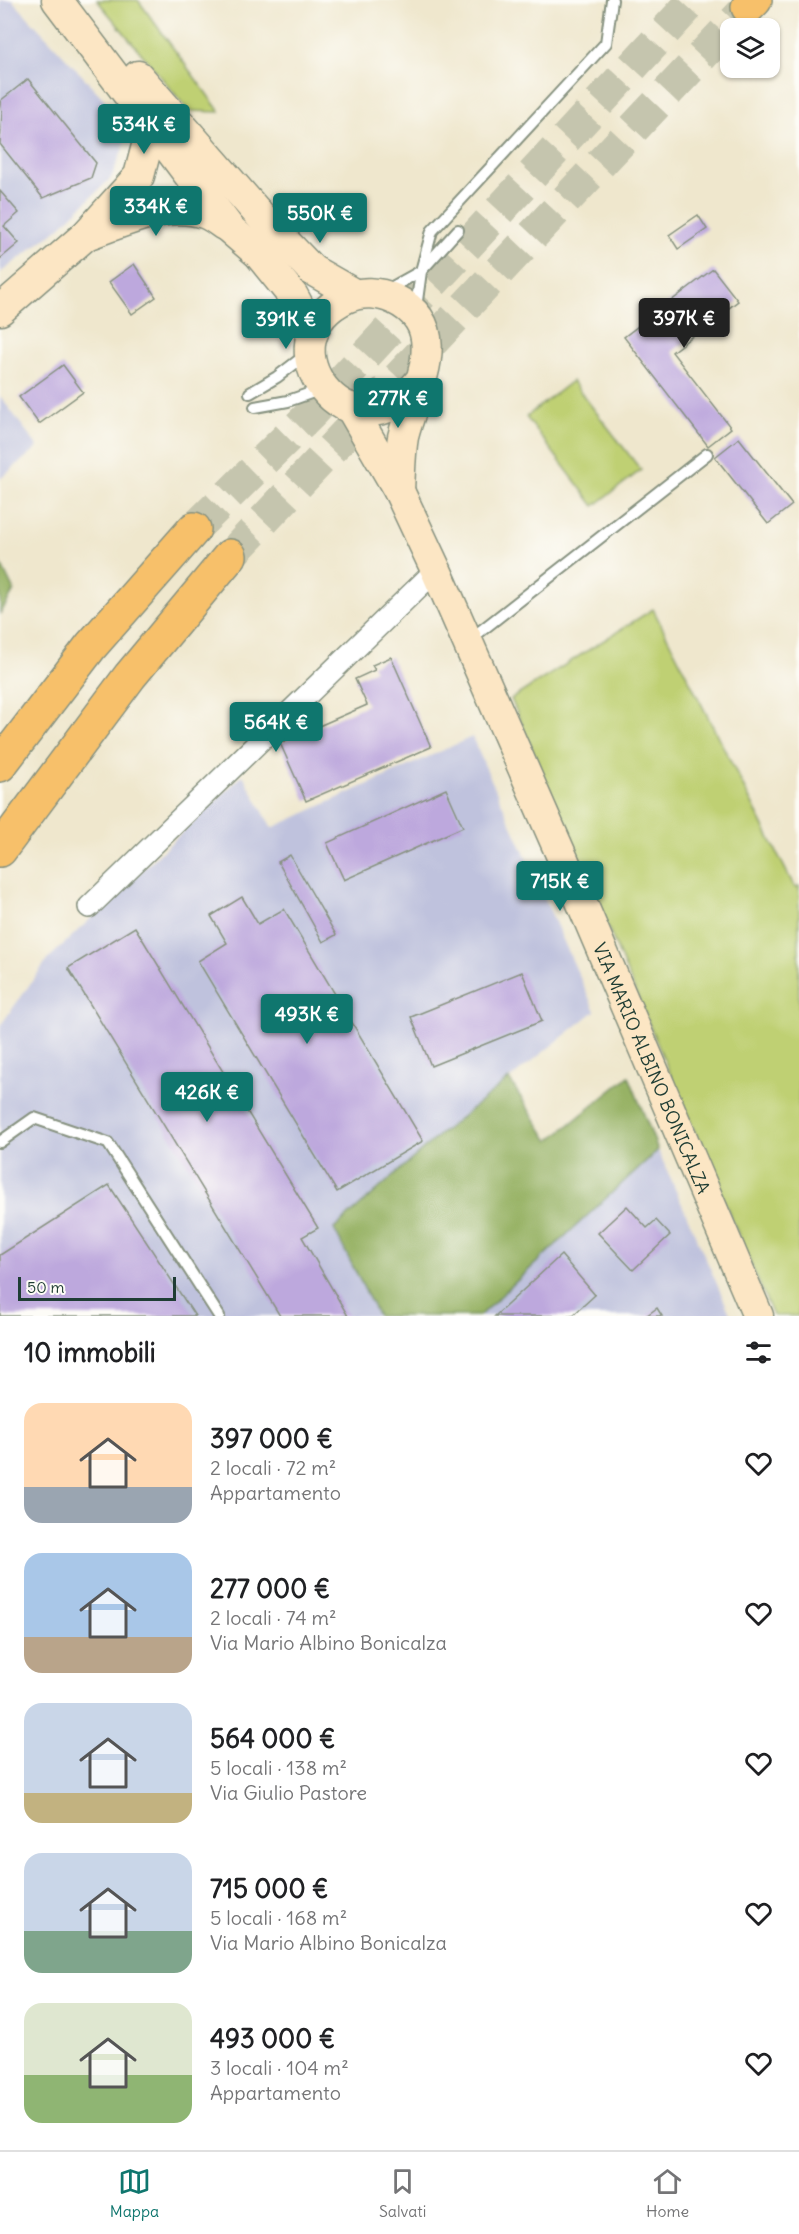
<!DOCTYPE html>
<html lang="it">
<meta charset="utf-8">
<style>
body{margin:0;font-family:Delius,sans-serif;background:#f2f2f2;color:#202124;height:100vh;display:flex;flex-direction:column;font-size:22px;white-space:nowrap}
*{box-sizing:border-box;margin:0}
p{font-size:20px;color:#757577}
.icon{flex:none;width:33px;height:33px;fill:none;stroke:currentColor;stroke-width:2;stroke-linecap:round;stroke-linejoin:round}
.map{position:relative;height:1316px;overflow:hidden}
.panel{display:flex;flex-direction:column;background:#fff;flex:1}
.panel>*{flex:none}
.fabs{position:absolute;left:720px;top:18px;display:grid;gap:12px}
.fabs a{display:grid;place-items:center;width:60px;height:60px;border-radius:12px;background:#fff;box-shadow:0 2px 4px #0004;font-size:30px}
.scale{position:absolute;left:18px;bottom:15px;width:158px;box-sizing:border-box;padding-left:6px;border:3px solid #1f3d34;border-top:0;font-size:16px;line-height:21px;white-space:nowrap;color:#1f3d34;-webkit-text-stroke:4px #fdfcf7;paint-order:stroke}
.price{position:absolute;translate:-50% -51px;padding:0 14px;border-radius:6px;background:#0f766e;color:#fff;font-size:20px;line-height:39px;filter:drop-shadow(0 2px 3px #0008)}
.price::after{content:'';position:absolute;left:50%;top:36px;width:18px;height:14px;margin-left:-9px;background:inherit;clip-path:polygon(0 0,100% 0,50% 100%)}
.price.current{background:#222;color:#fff}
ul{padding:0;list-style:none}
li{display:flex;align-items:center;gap:18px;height:150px;padding:0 24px}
li span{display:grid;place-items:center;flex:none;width:168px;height:120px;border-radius:18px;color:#555}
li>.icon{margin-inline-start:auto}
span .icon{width:72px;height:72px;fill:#fffc;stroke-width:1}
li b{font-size:26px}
h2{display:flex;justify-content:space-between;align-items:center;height:72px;padding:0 24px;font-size:26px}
.tabs{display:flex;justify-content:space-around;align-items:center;height:84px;border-top:2px solid #e0e0e0;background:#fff;font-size:16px;color:#757577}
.tabs a{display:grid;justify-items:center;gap:3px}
.tabs .current{color:#0f766e}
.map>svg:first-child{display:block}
.industrial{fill:#bfc2dd}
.green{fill:#bfd073;stroke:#6f8654;stroke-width:1.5}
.forest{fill:#97b265;stroke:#5b784c;stroke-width:1.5}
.building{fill:#bda8dd}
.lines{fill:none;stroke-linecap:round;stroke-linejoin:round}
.highway-tunnel{stroke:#c5c5ae;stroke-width:33;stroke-dasharray:33 16;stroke-linecap:butt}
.lane-casing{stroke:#879280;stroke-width:14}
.street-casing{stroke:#879280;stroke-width:24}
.secondary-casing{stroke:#879280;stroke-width:33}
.highway-casing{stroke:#879280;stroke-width:36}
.lane{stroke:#fff;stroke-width:10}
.street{stroke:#fff;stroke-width:21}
.secondary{stroke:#fce6c4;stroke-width:30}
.highway{stroke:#f7c06b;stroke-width:33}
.labels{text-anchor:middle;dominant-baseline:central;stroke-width:6;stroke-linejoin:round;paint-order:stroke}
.street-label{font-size:18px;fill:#1f3d34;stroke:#fdfcf7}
</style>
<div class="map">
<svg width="799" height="1316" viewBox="0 0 799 1316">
<rect width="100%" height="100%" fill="#fdfcf7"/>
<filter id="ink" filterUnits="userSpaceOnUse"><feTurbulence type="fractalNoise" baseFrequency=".0167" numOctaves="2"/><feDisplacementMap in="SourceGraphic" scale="12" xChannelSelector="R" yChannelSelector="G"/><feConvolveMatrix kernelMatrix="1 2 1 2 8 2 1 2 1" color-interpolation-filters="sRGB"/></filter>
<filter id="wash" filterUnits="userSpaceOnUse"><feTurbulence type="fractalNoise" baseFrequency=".008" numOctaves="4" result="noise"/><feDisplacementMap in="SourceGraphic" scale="24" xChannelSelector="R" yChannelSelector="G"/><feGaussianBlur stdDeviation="1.35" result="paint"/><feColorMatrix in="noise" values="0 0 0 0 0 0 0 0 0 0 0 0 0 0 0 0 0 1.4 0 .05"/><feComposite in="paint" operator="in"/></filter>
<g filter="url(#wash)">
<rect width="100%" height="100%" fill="#efe7cd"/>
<!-- industrial -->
<g class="industrial">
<path d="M 0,0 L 12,0 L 128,125 L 123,149 L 111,178 L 58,229 L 0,273 Z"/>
<path d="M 0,396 L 38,447 L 0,479 Z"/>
<path d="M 472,737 L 595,1011 L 439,1135 L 334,1229 L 378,1316 L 0,1316 L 0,1026 L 48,959 L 243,775 L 272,828 Z"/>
<path d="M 658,1150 L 731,1316 L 479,1316 Z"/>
</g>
<!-- green -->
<g class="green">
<path d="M 97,0 L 138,0 L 220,112 L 189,111 Z"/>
<path d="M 572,381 L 641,470 L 594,506 L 526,417 Z"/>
<path d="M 653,609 L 795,888 L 799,886 L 799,1316 L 773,1316 L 511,699 Z"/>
</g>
<!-- forest -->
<g class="forest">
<path d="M 0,562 L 14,591 L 0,614 Z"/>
<path d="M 629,1076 L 658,1150 L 479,1316 L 378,1316 L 334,1229 L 439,1135 L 509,1079 L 549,1141 Z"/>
</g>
<g id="blocks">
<!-- building -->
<g class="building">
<path d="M 28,79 L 96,163 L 91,178 L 43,198 L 0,144 L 2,112 L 0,101 Z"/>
<path d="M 0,191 L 19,213 L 4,226 L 19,243 L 0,259 Z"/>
<path d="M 698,215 L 707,229 L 678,249 L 669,235 Z"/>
<path d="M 134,264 L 156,297 L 132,314 L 109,282 Z"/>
<path d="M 713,269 L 738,301 L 672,352 L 731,428 L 708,446 L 624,337 Z"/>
<path d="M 63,365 L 83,392 L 39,424 L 19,397 Z"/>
<path d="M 739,438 L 792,505 L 768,524 L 715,457 Z"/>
<path d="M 391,657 L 431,747 L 306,801 L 280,743 L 367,705 L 355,679 L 375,670 L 372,665 Z"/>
<path d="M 446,789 L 463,827 L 344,880 L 327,843 Z"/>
<path d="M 290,855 L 336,935 L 323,942 L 278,862 Z"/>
<path d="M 242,897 L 258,924 L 284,909 L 423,1141 L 337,1192 L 198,961 L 227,943 L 211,916 Z"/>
<path d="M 135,927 L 318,1228 L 302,1237 L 348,1316 L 280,1316 L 68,968 Z"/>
<path d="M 522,972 L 542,1021 L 431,1066 L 411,1017 Z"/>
<path d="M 109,1185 L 195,1316 L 0,1316 L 0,1255 Z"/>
<path d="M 627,1206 L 647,1228 L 656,1220 L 670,1235 L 633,1270 L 598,1233 Z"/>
<path d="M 561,1255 L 595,1295 L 572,1316 L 495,1316 Z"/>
<path d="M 657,1308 L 662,1316 L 646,1316 Z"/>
</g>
</g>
</g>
<g filter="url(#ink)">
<use href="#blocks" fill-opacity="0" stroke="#879280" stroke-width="1.5"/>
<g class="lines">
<!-- highway-tunnel -->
<g class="highway-tunnel">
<path d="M 194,529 L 313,412 L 694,0"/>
<path d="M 230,556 L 748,7"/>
</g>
<defs>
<g id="lane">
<path d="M 385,291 L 421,271 L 458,230"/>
<path d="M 416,308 L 421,271 L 432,231 L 606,43 L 612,0"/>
<path d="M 250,393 L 277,377 L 307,354"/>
<path d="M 255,407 L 288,401 L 322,389"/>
<path d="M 468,641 L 707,454"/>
<path d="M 0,1142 L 34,1118 L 108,1143 L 219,1316"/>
</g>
<path id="street" d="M 89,907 L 436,570"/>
<g id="secondary">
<path d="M 57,0 L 230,229 L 259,254 L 293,296 L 313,333"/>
<path d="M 138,76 L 265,221 L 312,270 L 354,294"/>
<path d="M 86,235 C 122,223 165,200 204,213 C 211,215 218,221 224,225"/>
<path d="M 0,310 L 86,235 L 139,176 L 149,138 L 147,119"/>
<path id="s1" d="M 351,408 L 399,491 L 436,570 L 563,859 L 758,1316"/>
<path d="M 399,491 C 400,473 400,454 403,437 C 414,391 455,328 394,299 C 379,292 361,291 346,298 C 257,340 351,469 420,381"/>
</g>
<g id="highway">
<path d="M 748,7 L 755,0"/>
<path d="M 0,765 L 91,646 L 194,529"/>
<path d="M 0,850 L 130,676 L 230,556"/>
</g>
</defs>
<!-- lane casing -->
<use href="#lane" class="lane-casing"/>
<!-- street casing -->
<use href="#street" class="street-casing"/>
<!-- secondary casing -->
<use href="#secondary" class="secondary-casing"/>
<!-- highway casing -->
<use href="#highway" class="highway-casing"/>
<!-- lane -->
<use href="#lane" class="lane"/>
<!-- street -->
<use href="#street" class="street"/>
<!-- secondary -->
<use href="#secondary" class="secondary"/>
<!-- highway -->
<use href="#highway" class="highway"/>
</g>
</g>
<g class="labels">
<!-- street labels -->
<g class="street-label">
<text stroke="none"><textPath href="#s1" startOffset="726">VIA MARIO ALBINO BONICALZA</textPath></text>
</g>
</g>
</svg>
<div class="fabs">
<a><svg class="icon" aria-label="layers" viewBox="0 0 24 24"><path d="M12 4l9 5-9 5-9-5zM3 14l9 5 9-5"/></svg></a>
</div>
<div class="scale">50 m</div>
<b class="price" style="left:144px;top:155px">534K €</b>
<b class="price" style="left:156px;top:237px">334K €</b>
<b class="price" style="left:320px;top:244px">550K €</b>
<b class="price current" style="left:684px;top:349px">397K €</b>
<b class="price" style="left:286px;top:350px">391K €</b>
<b class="price" style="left:398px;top:429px">277K €</b>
<b class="price" style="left:276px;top:753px">564K €</b>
<b class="price" style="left:560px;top:912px">715K €</b>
<b class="price" style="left:307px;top:1045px">493K €</b>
<b class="price" style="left:207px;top:1123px">426K €</b>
</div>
<section class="panel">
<h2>10 immobili<svg class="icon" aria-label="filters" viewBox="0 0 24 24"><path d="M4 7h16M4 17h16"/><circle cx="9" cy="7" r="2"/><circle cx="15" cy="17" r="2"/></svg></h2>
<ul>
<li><span style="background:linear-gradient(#ffd9b3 70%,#9aa5b1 0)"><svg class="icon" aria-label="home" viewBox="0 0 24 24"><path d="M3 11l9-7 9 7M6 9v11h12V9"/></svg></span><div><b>397 000 €</b><p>2 locali · 72 m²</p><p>Appartamento</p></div><svg class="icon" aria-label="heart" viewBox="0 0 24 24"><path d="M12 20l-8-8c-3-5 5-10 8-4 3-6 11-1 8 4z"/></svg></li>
<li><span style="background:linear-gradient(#a9c7e8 70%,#b9a48a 0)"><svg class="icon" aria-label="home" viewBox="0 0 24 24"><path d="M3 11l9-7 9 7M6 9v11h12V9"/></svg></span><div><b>277 000 €</b><p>2 locali · 74 m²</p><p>Via Mario Albino Bonicalza</p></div><svg class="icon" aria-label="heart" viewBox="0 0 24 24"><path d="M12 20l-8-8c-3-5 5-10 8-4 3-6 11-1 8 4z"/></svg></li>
<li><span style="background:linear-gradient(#c9d6e8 75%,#c2b280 0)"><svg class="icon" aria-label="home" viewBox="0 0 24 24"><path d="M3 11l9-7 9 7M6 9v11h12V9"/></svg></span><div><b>564 000 €</b><p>5 locali · 138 m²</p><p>Via Giulio Pastore</p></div><svg class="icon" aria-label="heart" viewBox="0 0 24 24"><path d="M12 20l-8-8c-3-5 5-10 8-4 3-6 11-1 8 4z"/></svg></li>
<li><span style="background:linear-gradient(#c9d6e8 65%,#7fa58c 0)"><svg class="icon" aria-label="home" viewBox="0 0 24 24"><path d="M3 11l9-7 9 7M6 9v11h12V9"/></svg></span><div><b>715 000 €</b><p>5 locali · 168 m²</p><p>Via Mario Albino Bonicalza</p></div><svg class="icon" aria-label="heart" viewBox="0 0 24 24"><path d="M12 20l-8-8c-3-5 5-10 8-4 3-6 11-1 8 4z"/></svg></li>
<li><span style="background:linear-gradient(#dfe7d0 60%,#8fb573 0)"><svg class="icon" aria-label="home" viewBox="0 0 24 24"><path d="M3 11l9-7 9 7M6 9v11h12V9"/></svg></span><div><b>493 000 €</b><p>3 locali · 104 m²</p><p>Appartamento</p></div><svg class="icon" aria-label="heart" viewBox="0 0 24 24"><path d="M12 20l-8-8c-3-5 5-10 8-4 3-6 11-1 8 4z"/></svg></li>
</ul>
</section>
<nav class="tabs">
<a class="current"><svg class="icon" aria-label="map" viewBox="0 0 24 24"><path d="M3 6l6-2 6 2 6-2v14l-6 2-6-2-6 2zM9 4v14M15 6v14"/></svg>Mappa</a>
<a><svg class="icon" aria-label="saved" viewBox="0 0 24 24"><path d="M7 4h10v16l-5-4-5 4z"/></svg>Salvati</a>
<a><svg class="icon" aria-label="home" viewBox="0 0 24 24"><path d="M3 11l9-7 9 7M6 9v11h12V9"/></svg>Home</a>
</nav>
